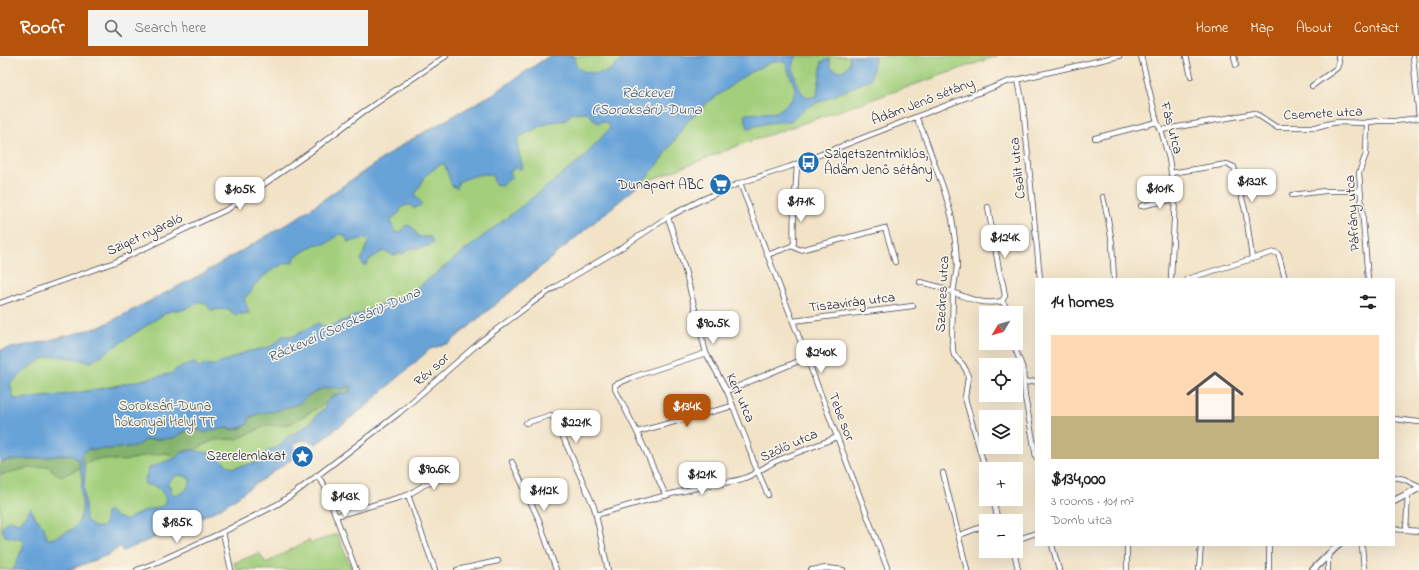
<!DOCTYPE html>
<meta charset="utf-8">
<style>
body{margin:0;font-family:"Indie Flower",sans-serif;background:#f2f2f2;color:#222;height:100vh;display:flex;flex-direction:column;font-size:15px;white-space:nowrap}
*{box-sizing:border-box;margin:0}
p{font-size:13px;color:#767676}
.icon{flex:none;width:22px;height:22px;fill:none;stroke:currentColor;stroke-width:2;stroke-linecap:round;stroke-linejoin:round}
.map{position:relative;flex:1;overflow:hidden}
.panel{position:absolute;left:1035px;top:222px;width:360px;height:268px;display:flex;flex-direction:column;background:#fff;border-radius:0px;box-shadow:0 4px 16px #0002}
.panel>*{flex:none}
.needle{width:26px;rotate:232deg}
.fabs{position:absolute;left:979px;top:250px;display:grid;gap:8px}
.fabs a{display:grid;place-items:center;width:44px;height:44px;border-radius:0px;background:#fff;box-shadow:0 4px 16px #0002;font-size:20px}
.price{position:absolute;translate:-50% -34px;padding:0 9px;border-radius:8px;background:#fff;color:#222;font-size:13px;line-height:26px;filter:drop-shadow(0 1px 2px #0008)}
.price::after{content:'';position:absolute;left:50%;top:24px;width:12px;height:9px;margin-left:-6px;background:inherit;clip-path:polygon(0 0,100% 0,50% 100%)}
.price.current{background:#b45309;color:#fff}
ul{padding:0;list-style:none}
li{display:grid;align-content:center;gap:8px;height:212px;padding:0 16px}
li span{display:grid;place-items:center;height:124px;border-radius:0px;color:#555}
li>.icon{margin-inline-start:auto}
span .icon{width:72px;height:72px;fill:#fffc;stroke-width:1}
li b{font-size:17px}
h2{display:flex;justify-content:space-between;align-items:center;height:48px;padding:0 16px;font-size:17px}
header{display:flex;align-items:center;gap:24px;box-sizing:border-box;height:56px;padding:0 20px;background:#b45309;color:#fff}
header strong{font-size:19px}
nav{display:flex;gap:22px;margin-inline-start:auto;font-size:14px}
.search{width:280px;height:36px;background:#f2f2f2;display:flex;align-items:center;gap:10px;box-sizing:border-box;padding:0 14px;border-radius:0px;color:#767676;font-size:15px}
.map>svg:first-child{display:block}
.green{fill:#a3cf7c;stroke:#62785c}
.forest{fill:#82b26c;stroke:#526a54}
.water{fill:#67a3d8;stroke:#44628a;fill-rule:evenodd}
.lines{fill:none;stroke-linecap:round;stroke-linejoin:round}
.minor-casing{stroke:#413f50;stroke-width:6}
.tertiary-casing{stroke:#413f50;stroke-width:8}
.minor{stroke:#fff;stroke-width:4.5}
.tertiary{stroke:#fff;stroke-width:6}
.labels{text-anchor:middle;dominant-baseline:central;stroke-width:3;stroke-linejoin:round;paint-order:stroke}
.street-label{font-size:14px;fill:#22223b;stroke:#fbf7ec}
.poi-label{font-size:14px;fill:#22223b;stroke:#fbf7ec;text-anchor:end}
.park-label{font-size:14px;fill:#49564e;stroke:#fbf7ec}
.water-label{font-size:15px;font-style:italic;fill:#3e567a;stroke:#fbf7ec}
</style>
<header>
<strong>Roofr</strong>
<div class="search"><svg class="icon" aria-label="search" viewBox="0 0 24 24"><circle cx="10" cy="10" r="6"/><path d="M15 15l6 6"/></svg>Search here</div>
<nav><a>Home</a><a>Map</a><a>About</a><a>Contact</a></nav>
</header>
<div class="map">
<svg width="1419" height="514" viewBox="0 0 1419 514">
<rect width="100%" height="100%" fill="#fbf7ec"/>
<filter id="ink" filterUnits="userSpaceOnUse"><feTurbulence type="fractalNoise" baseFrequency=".025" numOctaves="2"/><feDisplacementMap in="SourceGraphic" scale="8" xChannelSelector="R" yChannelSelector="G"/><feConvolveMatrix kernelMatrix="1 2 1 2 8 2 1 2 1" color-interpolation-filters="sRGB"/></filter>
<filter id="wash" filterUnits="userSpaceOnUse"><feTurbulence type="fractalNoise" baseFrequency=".012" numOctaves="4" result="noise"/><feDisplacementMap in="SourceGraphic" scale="16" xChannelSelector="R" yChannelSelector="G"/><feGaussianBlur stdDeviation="0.9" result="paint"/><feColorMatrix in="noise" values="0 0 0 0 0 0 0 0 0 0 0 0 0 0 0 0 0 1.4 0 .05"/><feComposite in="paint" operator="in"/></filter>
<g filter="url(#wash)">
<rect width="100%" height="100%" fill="#f2e3c7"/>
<!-- green -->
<g class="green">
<path d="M 549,0 L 997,0 L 740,89 L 640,128 L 449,287 L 430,293 L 366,350 L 316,388 C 308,384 302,382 294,388 L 296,400 L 221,452 L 177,472 L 164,473 L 156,481 L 123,495 L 120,490 L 110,498 L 68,514 L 0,514 L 0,294 L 43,286 L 100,271 L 204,217 L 294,164 L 405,87 L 493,38 Z"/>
<path d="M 337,478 L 352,514 L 236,514 L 234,507 L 259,497 L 266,507 L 309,484 L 311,487 Z"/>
</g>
<!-- forest -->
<g class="forest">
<path d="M 351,329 L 351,334 L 346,338 C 336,336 332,340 326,347 L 290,368 L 277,370 L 268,369 L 237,383 L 214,384 L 194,394 C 188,393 182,396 177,400 L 165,397 L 149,399 L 124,405 L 103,403 L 94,404 L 83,410 L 81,399 L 89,393 L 110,393 L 136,390 L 145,384 L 173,382 L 182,377 L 189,374 L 213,374 L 221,372 L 235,374 L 242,372 L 247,368 L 249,362 L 257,358 L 300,347 L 306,341 L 321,332 Z"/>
<path d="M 72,398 L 75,402 L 79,403 L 80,412 L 62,420 L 55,417 L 49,410 L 23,413 L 0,419 L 0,406 L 10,404 L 29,403 Z"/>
</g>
<!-- water -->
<path class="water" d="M 549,0 L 575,0 C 572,17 594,19 606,16 C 613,14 620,4 627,0 L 798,0 C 795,2 794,4 793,8 C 792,12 794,16 795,20 C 798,31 803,46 817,40 L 822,5 L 829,3 L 831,11 L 837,15 L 845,14 L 850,6 L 849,0 L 876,0 L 870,24 L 803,53 L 791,65 L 768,67 L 748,72 L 744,58 L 777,56 L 793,43 L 795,32 L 785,6 L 774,5 L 747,18 L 706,48 L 686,67 L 658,109 L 640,128 L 449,287 L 430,293 L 366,350 L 316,388 C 308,384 302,382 294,388 L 296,400 L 221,452 L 177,472 L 164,473 L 156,481 L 123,495 L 120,490 L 110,498 L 68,514 L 13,514 L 23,491 L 22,483 L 12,482 L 5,480 L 2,472 L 8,464 L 19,467 L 31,452 L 34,460 L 44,471 L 47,483 L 54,482 L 62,478 L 73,473 L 78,467 L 82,457 L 82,448 L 81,435 L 82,424 L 79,403 L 75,402 L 72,398 L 29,403 L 10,404 L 0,406 L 0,294 L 43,286 L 100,271 L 204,217 L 294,164 L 405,87 L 493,38 ZM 586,56 L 598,67 L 603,65 L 609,69 L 610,72 L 583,102 L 412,236 L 326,272 L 318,267 L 294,280 L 282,280 L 277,286 L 270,291 L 246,296 L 215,309 L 205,309 L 199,311 L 194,307 L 176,313 L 173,317 C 121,329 68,341 14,343 L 10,328 C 21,319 39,301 54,300 C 66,300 79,304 91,306 L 164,258 L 173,254 L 183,254 L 199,246 L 205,247 L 211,254 L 229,253 L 234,259 L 249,257 L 244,242 L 252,235 L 252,232 C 263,220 276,208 293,206 L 296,200 L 316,188 C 327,190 331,185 339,178 L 344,179 L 349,186 L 366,182 L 369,185 L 361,204 L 363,209 L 366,209 L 370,203 L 383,195 L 393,199 L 405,197 L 410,192 L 421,192 L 430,189 L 433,186 L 431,181 L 419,181 L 412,171 L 406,169 L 401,176 L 396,177 L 392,170 L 391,164 L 400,156 L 401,152 L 406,149 L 411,149 L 414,153 L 422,148 L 415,139 L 426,119 L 438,110 L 444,107 L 452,130 L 457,132 L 459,125 C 470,122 480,116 492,119 L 495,128 L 501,130 L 512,121 L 510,116 L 516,111 L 519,113 L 523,112 L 518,93 L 518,82 C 530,76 552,62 565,65 L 572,57 ZM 351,330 L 351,334 L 346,338 L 339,337 L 331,342 L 326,347 L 324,353 L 319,356 L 313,364 L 299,375 L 287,381 L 277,392 L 269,394 L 264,398 L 261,404 L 255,407 L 233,412 L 227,409 L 216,398 L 191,394 L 181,397 L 177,401 L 149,412 L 144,426 L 146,429 C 158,429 162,433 166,444 L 163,450 L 146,454 L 126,464 L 116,461 L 110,455 L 106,457 L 104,471 L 94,471 L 86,464 L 84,434 L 85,415 L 81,399 L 89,393 L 110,393 L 136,390 L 145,384 L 173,382 L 182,377 L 189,374 L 199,373 L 204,377 C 209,375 214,373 220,373 C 232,371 236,375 248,368 L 249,362 L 257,358 L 280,354 L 300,347 L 306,341 L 321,333 L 337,331 L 341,333 ZM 177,419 L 185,420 L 191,424 C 188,433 181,441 172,438 L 170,430 L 167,429 L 169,425 Z"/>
</g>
<g filter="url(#ink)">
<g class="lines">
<defs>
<g id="minor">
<path d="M 1141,0 L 1157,66 L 1161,74 L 1169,103 L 1175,143 L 1171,223"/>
<path d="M 1186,0 L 1191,20"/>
<path d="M 1234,0 L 1236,9"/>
<path d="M 1413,0 L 1419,62"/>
<path d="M 1018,24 L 1023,49 L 1040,223"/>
<path d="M 1312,30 L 1337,12 L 1339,6 L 1338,0"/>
<path d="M 916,61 L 923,76 L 944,134 L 952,162 L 956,192 L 957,211 L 953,237 L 952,282 L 953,294 L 954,299 L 963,309 L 967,316 L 968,321 L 965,342 L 986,416"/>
<path d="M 1367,67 L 1366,98 L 1359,117 L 1368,223"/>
<path d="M 1161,74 L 1255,57 L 1276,71 L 1316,71 L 1327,68 L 1338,66 L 1363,67 L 1377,65 L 1395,65 L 1419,62"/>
<path d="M 1095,82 L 1157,66"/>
<path d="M 1171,117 L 1227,108 L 1234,111 L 1246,158 L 1252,202"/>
<path d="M 740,127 L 888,514"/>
<path d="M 1292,139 L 1325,135 L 1360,135"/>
<path d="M 1103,141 L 1108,163 L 1112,187 L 1114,223"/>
<path d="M 1141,150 L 1175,143"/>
<path d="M 988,151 L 999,214 L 1003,228 L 1005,240 L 1002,245 L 1006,251 L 1006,257"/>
<path d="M 668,161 L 685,214 L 706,297 L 727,335 L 747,386 L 754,407 L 768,439"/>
<path d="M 792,190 L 800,194 L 885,172 L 895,206"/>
<path d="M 767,199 L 792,190 L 794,187 C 792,160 796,135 797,108"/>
<path d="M 1187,223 L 1274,196 L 1277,197 L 1279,200 L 1285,223"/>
<path d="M 920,226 C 927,228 935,229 941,232 C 961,238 980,251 1002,245"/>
<path d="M 0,247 L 115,206 L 228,153 L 309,97 L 363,56 L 446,0"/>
<path d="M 793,265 L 913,250"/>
<path d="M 1013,287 L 1023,313 L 1025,341 L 1036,401"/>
<path d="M 1024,327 L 1036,325"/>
<path d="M 727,335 L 806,302"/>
<path d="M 1394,363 L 1419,366"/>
<path d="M 526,367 L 551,359 L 556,365 L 594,451 L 596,459"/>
<path d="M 637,376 L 733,350"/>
<path d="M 512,406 L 539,464 L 556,514"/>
<path d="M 943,417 L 967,514"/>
<path d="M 317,419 L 324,429 L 356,514"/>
<path d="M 1394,421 L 1404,423 L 1419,430"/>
<path d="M 408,439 L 424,429 L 453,419"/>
<path d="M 666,440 L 637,376 L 615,333 L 615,329 L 633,321 L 706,297"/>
<path d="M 993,443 L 998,465"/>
<path d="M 336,460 L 408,439 L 435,514"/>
<path d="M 1394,473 L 1419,475"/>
<path d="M 1406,474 L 1408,437"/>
<path d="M 223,476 L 231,514"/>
<path d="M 960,479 L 986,469"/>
<path d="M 1016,484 L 1036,477"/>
<path d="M 1052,489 L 1059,514"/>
<path d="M 1269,489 L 1269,514"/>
<path d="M 1362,489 L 1364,514"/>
<path d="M 1014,495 L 1018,514"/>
<path d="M 1328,498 L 1328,514"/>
<path d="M 137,514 L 155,507 L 223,476 L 278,448 L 296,436 L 399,357 L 481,285 L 536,244 L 557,230 L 621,192 L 668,161 L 701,144 L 740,127 L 789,111 L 913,62 L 1007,26 L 1119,0"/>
<path d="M 457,514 L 498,505"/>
<path d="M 608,514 L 596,459 C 630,449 663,439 697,432 C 712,429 727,427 742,423 C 754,419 763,412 774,406 C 795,397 816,390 837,381"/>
<path d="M 811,514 L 827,512 L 843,514"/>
<path d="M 1127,514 L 1127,489"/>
<path d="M 1199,514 L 1201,489"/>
</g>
<g id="tertiary">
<path d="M 1394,445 L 1419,432"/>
<path d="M 1313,514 L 1338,489"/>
</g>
</defs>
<!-- minor casing -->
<use href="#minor" class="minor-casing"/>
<!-- tertiary casing -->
<use href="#tertiary" class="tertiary-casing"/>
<!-- minor -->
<use href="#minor" class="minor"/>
<!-- tertiary -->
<use href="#tertiary" class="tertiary"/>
</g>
</g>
<!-- icons -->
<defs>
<symbol id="bus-disc" viewBox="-11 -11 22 22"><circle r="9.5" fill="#1f6fb2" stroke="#fbf7ec"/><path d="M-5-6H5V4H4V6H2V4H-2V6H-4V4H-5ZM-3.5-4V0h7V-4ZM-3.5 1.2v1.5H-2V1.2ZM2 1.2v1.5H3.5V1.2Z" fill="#fff"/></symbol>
<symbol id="supermarket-disc" viewBox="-11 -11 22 22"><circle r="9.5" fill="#1f6fb2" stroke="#fbf7ec"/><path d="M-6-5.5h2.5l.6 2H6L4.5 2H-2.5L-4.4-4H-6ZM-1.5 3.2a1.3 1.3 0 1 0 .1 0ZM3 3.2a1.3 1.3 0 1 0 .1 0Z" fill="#fff"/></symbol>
<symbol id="sight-disc" viewBox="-11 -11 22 22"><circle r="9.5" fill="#1f6fb2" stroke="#fbf7ec"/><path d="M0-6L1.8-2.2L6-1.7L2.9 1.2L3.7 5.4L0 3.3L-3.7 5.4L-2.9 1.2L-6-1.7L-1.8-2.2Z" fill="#fff"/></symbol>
</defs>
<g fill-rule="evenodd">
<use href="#bus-disc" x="796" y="94" width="25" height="25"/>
<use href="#supermarket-disc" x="708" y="116" width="25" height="25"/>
<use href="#sight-disc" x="290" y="388" width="25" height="25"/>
</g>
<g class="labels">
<!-- street labels -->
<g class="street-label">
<text transform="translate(923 46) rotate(-21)">Ádám Jenő sétány</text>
<text transform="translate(1323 58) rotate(-3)">Csemete utca</text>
<text transform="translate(1171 72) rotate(75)">Fás utca</text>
<text transform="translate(1018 112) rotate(-96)">Csalit utca</text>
<text transform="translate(1353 157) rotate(-94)">Páfrány utca</text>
<text transform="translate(145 179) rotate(-25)">Sziget nyaraló</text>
<text transform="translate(943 238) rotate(-87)">Szedres utca</text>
<text transform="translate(852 247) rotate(-7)">Tiszavirág utca</text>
<text transform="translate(432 314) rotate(-42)">Rév sor</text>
<text transform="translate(740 342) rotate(66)">Kert utca</text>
<text transform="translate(841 361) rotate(69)">Tebe sor</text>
<text transform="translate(789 390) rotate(-24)">Szőlő utca</text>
</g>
<!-- poi labels -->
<g class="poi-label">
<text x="824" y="98" text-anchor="start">Szigetszentmiklós,<tspan x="824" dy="16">Ádám Jenő sétány</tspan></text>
<text x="704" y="129">Dunapart ABC</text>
<text x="286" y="400">Szerelemlakat</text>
</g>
<!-- park labels -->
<g class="park-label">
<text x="165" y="350">Soroksári-Duna<tspan x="165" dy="16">hókonyai Helyi TT</tspan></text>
</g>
<!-- water labels -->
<g class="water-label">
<text x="647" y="37">Ráckevei<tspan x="647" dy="17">(Soroksári)-Duna</tspan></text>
<text transform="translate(344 269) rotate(-24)">Ráckevei (Soroksári)-Duna</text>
</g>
</g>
</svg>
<div class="fabs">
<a><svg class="needle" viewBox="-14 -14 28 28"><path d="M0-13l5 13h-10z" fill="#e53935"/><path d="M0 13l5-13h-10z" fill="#767676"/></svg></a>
<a><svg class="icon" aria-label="locate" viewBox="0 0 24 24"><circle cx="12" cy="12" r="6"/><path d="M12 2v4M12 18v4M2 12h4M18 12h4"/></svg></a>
<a><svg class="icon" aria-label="layers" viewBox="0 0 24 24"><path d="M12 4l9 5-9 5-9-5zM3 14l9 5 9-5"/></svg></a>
<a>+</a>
<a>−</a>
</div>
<b class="price" style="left:1252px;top:147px">$132K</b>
<b class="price" style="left:1160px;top:154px">$101K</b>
<b class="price" style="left:240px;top:155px">$105K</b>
<b class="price" style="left:801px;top:167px">$171K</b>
<b class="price" style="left:1005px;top:203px">$124K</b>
<b class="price" style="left:713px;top:289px">$90.5K</b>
<b class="price" style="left:821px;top:318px">$240K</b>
<b class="price current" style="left:687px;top:372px">$134K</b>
<b class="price" style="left:576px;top:388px">$221K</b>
<b class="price" style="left:434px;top:435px">$90.6K</b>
<b class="price" style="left:702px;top:440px">$121K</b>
<b class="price" style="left:544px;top:456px">$112K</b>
<b class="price" style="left:345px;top:462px">$143K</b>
<b class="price" style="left:177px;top:488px">$185K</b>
<section class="panel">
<h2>14 homes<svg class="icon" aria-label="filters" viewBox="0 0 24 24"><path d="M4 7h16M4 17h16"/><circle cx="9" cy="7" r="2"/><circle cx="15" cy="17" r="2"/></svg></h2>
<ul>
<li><span style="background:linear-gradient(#ffd9b3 65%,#c2b280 0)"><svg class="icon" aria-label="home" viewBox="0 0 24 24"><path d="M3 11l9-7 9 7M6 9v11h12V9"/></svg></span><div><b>$134,000</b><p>3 rooms · 101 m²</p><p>Domb utca</p></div></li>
</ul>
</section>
</div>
